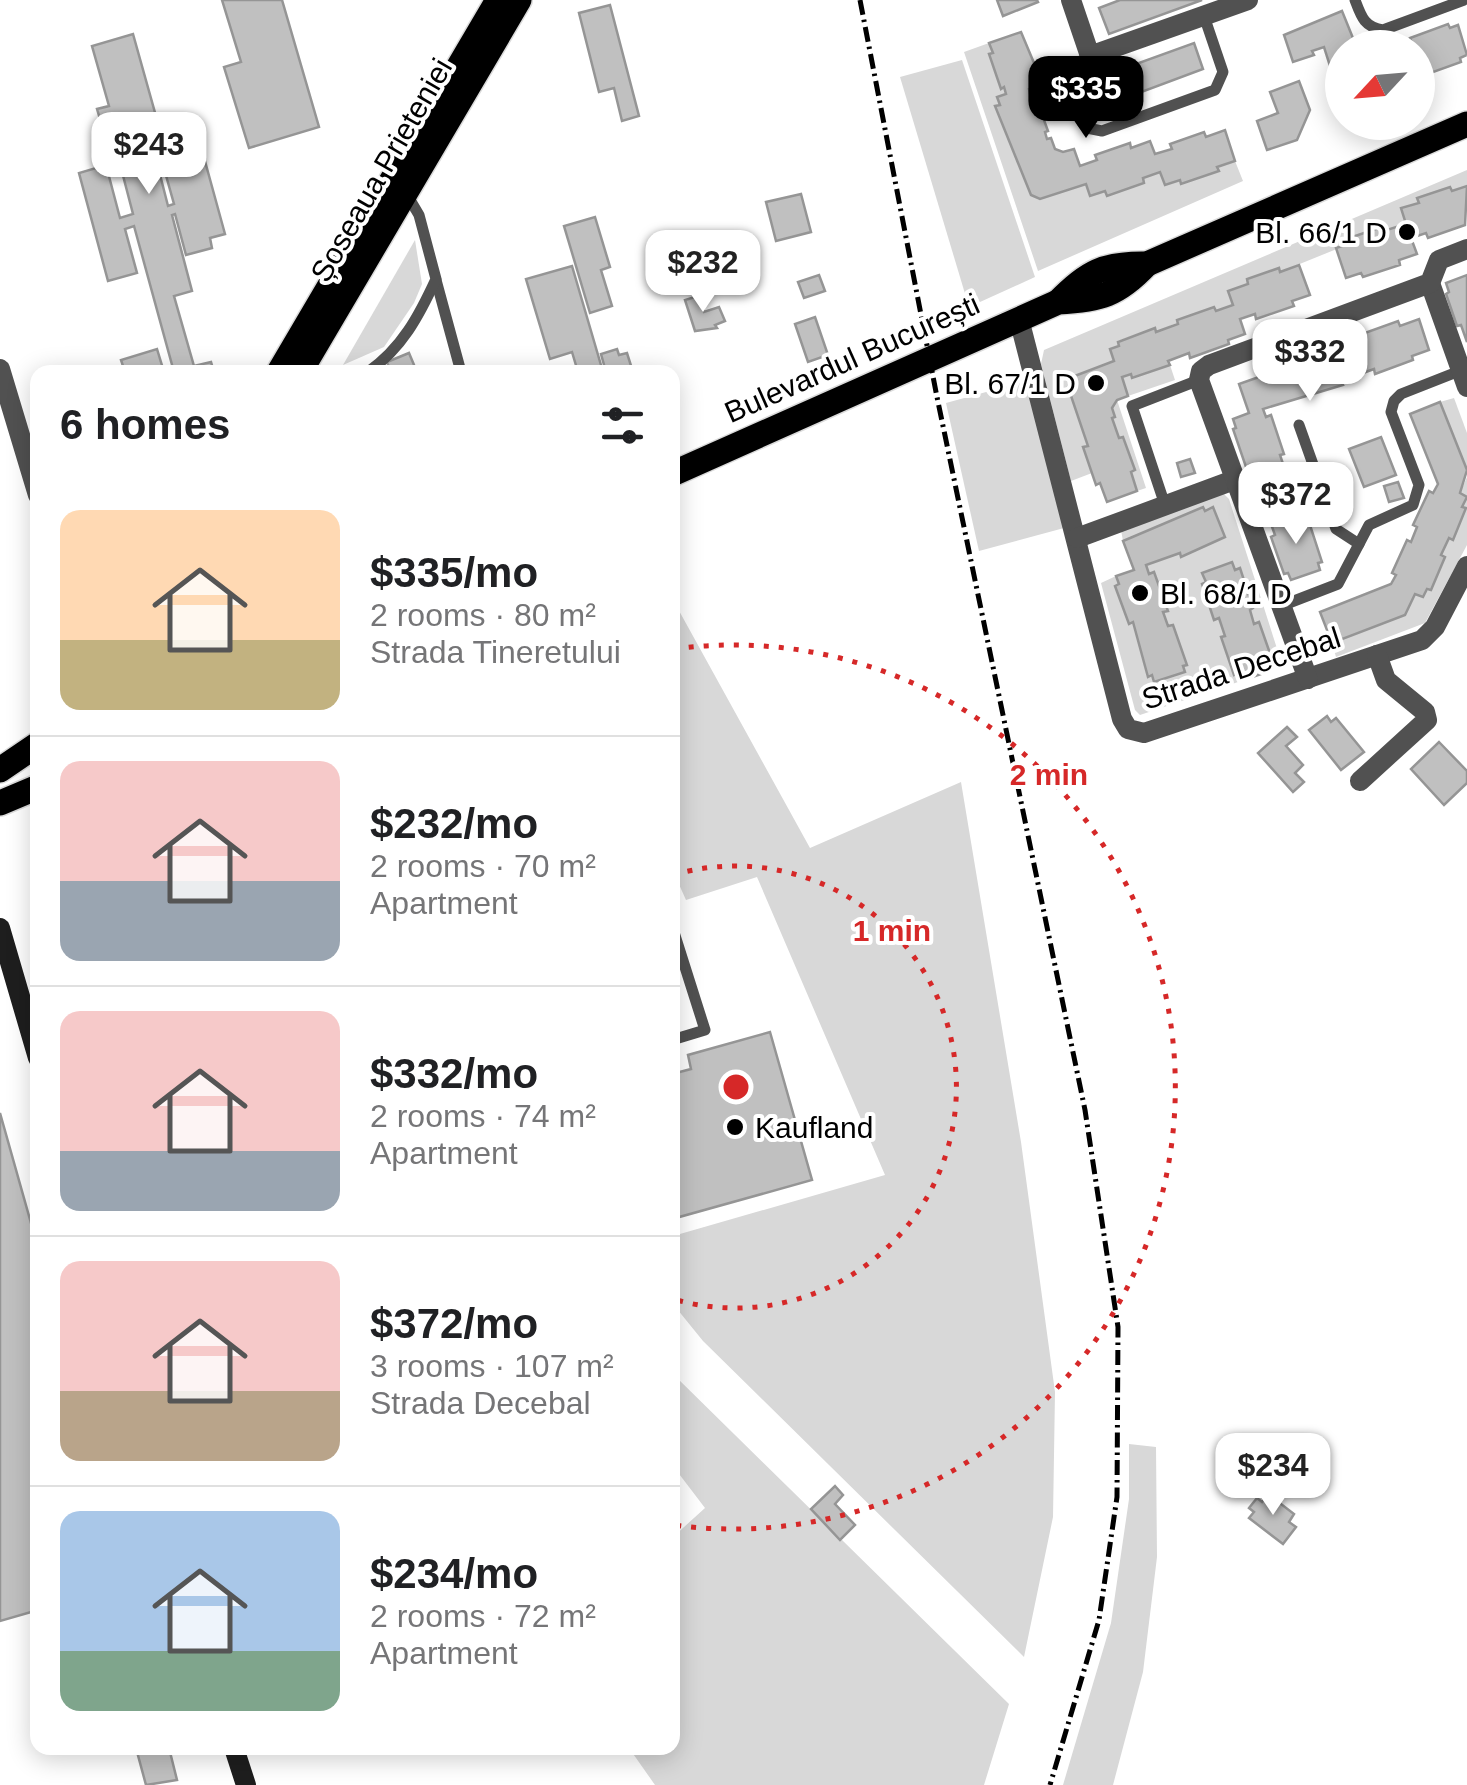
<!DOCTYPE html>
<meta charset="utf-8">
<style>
body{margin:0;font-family:Helvetica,sans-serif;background:#f6f6f6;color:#202124;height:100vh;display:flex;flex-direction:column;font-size:38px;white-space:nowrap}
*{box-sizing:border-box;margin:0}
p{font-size:32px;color:#757577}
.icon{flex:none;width:55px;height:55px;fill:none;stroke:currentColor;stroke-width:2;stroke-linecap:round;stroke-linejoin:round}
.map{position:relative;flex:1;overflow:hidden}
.side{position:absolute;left:30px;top:365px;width:650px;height:1390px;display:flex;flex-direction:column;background:#fff;border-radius:20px;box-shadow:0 5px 25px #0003}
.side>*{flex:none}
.needle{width:65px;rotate:244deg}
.tools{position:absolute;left:1325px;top:30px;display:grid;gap:20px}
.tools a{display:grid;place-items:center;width:110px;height:110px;border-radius:50%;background:#fff;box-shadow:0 5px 25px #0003;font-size:50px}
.price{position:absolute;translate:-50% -85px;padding:0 22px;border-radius:20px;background:#fff;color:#222;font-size:32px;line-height:65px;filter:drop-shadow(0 2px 5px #0008)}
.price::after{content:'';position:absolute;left:50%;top:60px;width:30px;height:22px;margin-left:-15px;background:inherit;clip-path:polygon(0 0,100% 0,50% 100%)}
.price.active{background:#000;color:#fff}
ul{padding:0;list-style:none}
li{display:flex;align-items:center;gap:30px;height:250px;padding:0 30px}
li+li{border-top:2px solid #e0e0e0}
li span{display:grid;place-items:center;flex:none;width:280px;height:200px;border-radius:20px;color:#555}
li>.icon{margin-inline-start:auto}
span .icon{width:120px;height:120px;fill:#fffc;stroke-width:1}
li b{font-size:42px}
h2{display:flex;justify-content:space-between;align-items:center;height:120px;padding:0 30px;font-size:42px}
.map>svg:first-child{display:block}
.green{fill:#d8d8d8}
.building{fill:#c0c0c0;stroke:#959595;stroke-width:2.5}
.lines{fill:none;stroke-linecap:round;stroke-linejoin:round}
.primary-casing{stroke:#dbdbdb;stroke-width:28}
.lane{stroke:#515151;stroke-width:11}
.street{stroke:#515151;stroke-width:20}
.secondary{stroke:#1e1e1e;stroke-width:20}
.primary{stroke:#000;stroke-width:25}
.rail{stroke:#000;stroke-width:5;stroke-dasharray:15 5 2.5 5;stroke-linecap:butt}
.ring{fill:none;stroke:#d62828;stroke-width:5;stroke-dasharray:5 10}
.poi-dot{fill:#000;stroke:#fff;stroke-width:4}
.labels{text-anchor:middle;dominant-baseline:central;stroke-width:8;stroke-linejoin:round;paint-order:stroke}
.street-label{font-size:30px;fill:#000;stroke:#fff}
.poi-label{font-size:30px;fill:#000;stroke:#fff;text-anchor:end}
.centre{fill:#d62828;stroke:#fff;stroke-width:5}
.ring-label{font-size:30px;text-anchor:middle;font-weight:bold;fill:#d62828;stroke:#fff;stroke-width:8;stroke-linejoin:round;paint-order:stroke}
</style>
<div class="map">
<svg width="1467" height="1785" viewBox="0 0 1467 1785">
<rect width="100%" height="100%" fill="#fff"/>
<!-- green -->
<g class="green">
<path d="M 989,43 L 993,53 L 989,55 L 1001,88 L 1004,87 L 1006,94 L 997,97 L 1000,105 L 996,107 L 1031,195 L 1041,199 L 1086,184 L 1090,196 L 1105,191 L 1107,196 L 1144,183 L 1143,178 L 1160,172 L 1165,185 L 1180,180 L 1182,184 L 1218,172 L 1217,167 L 1235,161 L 1243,181 L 1038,271 L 964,52 Z"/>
<path d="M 962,60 L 1035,277 L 969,307 L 900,77 Z"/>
<path d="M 1467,170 L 1467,186 L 1452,191 L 1450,187 L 1418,198 L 1419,203 L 1402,208 L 1406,224 L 1387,230 L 1385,226 L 1353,237 L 1354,242 L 1280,272 L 1278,268 L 1247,279 L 1248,284 L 1229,291 L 1233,305 L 1216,311 L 1213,307 L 1156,332 L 1154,328 L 1118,341 L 1119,346 L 1110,349 L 1114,361 L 1072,377 L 1068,387 L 1088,446 L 1083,448 L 1092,473 L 1071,481 L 1041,364 L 1044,350 Z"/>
<path d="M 415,240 L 422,284 L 414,303 L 384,347 L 343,365 Z"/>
<path d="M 1170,365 L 1175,380 L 1128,396 L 1122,377 L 1131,374 L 1133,378 Z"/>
<path d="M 1026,381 L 1064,528 L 979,551 L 946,403 Z"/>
<path d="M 1454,398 L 1467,433 L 1467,470 L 1440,402 Z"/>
<path d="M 1117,400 L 1146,488 L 1137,491 L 1131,472 L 1135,470 L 1124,437 L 1119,438 L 1112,418 L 1115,416 L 1112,408 Z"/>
<path d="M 1467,477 L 1467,545 L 1425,623 L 1336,657 L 1332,643 L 1405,615 L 1415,594 L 1431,590 L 1445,558 L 1441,555 L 1449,538 L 1453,539 L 1466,509 L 1462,507 L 1467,497 L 1460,493 Z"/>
<path d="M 1223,493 L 1229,499 L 1282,664 L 1270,671 L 1268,664 L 1272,661 L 1260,623 L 1254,624 L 1250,610 L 1253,608 L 1240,569 L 1235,570 L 1232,563 L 1203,572 L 1206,582 L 1202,584 L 1214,619 L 1219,618 L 1225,636 L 1221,638 L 1233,674 L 1238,673 L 1241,681 L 1140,715 L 1135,710 L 1101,583 L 1116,576 L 1119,584 L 1116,586 L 1129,623 L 1133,622 L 1147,676 L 1152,675 L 1155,682 L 1184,672 L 1183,666 L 1186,665 L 1173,625 L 1168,626 L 1163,612 L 1167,611 L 1146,565 L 1180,553 L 1182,557 L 1224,538 L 1214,508 L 1205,511 L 1202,507 L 1123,541 L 1121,530 Z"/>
<path d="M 672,598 L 810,848 L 961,782 L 1021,1142 L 1055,1392 L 1053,1517 L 1024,1657 L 703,1341 L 673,1304 L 673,1236 L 885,1175 L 757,877 L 686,900 L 673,871 Z"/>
<path d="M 674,1375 L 1009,1704 L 984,1785 L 655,1785 L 629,1748 L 672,1748 L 673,1537 L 705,1508 L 673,1466 Z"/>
<path d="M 1129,1444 L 1156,1447 L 1157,1557 L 1143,1672 L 1113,1785 L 1063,1785 L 1111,1623 L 1129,1499 Z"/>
</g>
<!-- building -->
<g class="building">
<path d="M 222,0 L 282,0 L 319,127 L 249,148 L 224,67 L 241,62 Z"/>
<path d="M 997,0 L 1037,0 L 1038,2 L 1003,16 Z"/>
<path d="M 1120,0 L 1202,0 L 1109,34 L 1099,8 Z"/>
<path d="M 610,5 L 639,116 L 622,121 L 614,88 L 599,92 L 579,13 Z"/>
<path d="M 1342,11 L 1357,48 L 1342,48 L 1342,73 L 1338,75 L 1334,65 L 1330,66 L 1324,47 L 1312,51 L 1314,55 L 1293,62 L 1284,35 Z"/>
<path d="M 1448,24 L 1450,28 L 1458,25 L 1467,55 L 1460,58 L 1461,62 L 1425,75 L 1424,72 L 1418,74 L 1418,48 L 1403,46 L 1412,43 L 1410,38 Z"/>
<path d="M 1021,32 L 1039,75 L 1035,76 L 1038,86 L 1029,89 L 1030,94 L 1034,93 L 1048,131 L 1045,132 L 1047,139 L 1051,138 L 1055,149 L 1063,152 L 1074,149 L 1080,166 L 1097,160 L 1095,155 L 1130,143 L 1131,148 L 1150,141 L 1155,154 L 1172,149 L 1170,144 L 1204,132 L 1206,137 L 1225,130 L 1235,161 L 1217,167 L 1219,171 L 1181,184 L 1180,180 L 1165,185 L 1160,172 L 1143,178 L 1144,183 L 1107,196 L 1105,191 L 1090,196 L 1086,184 L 1040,199 L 1031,195 L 995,106 L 1000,105 L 997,97 L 1006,94 L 1004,87 L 1001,89 L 989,54 L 993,53 L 989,43 Z"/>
<path d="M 133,34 L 159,127 L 119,138 L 125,157 L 133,161 L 155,155 L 168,206 L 174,204 L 160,154 L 200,143 L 225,234 L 210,238 L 212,248 L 186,255 L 175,214 L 172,215 L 192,291 L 174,296 L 194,366 L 211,362 L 214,372 L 174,372 L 134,226 L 125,229 L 137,273 L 108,281 L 79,173 L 106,165 L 120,218 L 133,214 L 120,164 L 112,160 L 97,109 L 109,106 L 92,46 Z"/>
<path d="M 1194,43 L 1203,69 L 1088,112 L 1078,85 Z"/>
<path d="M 1299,81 L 1310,110 L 1297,140 L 1267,150 L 1257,121 L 1278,113 L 1270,92 Z"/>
<path d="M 1467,186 L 1465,225 L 1428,238 L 1426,233 L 1411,238 L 1417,254 L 1399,260 L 1400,265 L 1363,277 L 1361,273 L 1346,278 L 1336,248 L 1354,242 L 1352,237 L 1376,229 L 1386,226 L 1387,230 L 1406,224 L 1401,208 L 1419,203 L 1417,198 L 1450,187 L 1452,191 Z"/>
<path d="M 801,194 L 811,232 L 776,241 L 766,202 Z"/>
<path d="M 595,217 L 610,267 L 601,270 L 612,306 L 590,313 L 564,226 Z"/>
<path d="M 1299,265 L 1310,295 L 1292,301 L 1294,306 L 1256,319 L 1255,314 L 1240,319 L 1245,334 L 1228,340 L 1229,344 L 1190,358 L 1189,353 L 1168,361 L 1170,365 L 1132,378 L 1131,374 L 1122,377 L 1128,396 L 1117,400 L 1112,408 L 1115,417 L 1112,418 L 1119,438 L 1123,437 L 1135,470 L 1131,472 L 1137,491 L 1107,502 L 1100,483 L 1096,485 L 1083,447 L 1088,446 L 1068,387 L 1072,377 L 1114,361 L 1110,349 L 1119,346 L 1118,342 L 1155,328 L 1156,332 L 1178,324 L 1177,320 L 1214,307 L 1216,311 L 1233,305 L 1228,291 L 1248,284 L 1247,279 L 1279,268 L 1280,272 Z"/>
<path d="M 572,266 L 603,372 L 578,372 L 572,352 L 550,359 L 526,279 Z"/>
<path d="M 819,275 L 825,291 L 804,298 L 798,282 Z"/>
<path d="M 1467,275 L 1467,342 L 1461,325 L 1457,326 L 1446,294 L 1449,292 L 1446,283 Z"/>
<path d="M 698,296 L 704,312 L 719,307 L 725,321 L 715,325 L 717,328 L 695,331 L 685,300 Z"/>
<path d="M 815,317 L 828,355 L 808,362 L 795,324 Z"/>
<path d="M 1419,319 L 1429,350 L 1412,356 L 1413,360 L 1375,374 L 1374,369 L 1341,381 L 1343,385 L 1263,409 L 1266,417 L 1271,415 L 1284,454 L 1280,455 L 1285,470 L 1290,468 L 1302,504 L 1298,506 L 1301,514 L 1271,524 L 1269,518 L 1264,519 L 1252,483 L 1256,482 L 1250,465 L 1246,467 L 1233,429 L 1236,428 L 1233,419 L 1249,413 L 1239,384 L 1293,365 L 1291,360 L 1364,339 L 1362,334 L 1398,321 L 1400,326 Z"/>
<path d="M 157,349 L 164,372 L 125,372 L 121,360 Z"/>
<path d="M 617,349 L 619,355 L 627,353 L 633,372 L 606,372 L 601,354 Z"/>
<path d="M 409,353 L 417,372 L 391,372 L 387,362 Z"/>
<path d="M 1440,402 L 1467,470 L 1460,493 L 1467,497 L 1462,507 L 1466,508 L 1453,540 L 1449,538 L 1441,555 L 1445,557 L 1431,590 L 1427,589 L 1423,597 L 1415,594 L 1405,615 L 1332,643 L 1320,612 L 1391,584 L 1396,575 L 1392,573 L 1407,540 L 1411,542 L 1417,527 L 1413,525 L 1429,491 L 1433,493 L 1438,484 L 1410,414 Z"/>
<path d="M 1381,437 L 1396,475 L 1364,487 L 1349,449 Z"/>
<path d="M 1190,459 L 1195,473 L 1181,477 L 1177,463 Z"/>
<path d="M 1398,482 L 1404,498 L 1389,502 L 1384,486 Z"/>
<path d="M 1203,507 L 1205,511 L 1213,507 L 1225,537 L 1181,557 L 1180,553 L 1146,565 L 1149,574 L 1154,572 L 1168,611 L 1163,612 L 1168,626 L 1173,625 L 1187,665 L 1183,666 L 1185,672 L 1154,682 L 1152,675 L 1148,677 L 1133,622 L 1129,624 L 1115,586 L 1119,584 L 1116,576 L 1134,570 L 1123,541 Z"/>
<path d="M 1301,514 L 1305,524 L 1309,522 L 1322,562 L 1318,563 L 1320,570 L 1291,580 L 1288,573 L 1284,574 L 1271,537 L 1275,535 L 1271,524 Z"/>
<path d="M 1232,562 L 1235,570 L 1240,568 L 1253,608 L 1250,610 L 1254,624 L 1259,622 L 1273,662 L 1268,664 L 1270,671 L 1241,681 L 1238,673 L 1234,675 L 1221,637 L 1225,636 L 1219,618 L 1214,620 L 1202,584 L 1206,582 L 1202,573 Z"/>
<path d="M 1327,716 L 1331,722 L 1336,718 L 1364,752 L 1341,770 L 1309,730 Z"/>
<path d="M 1287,727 L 1297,737 L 1286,746 L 1303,765 L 1295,773 L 1304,782 L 1293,792 L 1258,753 Z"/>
<path d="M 1439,742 L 1467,771 L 1467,783 L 1444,805 L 1411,769 Z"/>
<path d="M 770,1032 L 812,1180 L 672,1219 L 672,1074 L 691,1069 L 688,1055 Z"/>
<path d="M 0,1113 L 38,1248 L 38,1610 L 0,1621 Z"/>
<path d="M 835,1486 L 843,1495 L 835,1504 L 855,1525 L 840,1540 L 811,1509 Z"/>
<path d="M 1268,1494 L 1294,1514 L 1289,1522 L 1296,1527 L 1283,1544 L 1249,1518 L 1254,1512 L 1249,1508 L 1257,1498 L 1262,1502 Z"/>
<path d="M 136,1748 L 169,1748 L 177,1780 L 146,1785 Z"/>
</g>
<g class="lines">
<defs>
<g id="primary">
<path d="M 1058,302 C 1087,272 1104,263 1147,264 L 1467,124"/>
<path d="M 279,372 L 498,0"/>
<path d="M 300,372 L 519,0"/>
<path d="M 672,474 L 1058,302 C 1100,300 1118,295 1147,264"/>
<path d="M 0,770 L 38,744"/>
<path d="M 0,803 L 38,787"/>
</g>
</defs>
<!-- primary casing -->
<use href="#primary" class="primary-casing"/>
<!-- lane -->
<g class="lane">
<path d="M 1355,0 C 1361,16 1364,27 1383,30 L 1464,0"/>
<path d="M 1090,56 L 1071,66 L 1067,80 L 1082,122 L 1087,128 L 1102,131 L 1215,90 L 1223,72 L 1204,16"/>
<path d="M 436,280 L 461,372"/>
<path d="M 368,372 C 402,348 419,316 436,279 L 419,215 L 406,193"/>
<path d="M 1299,425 L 1336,529 L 1359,544"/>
<path d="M 1165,505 L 1132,406 L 1199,380"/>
<path d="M 1281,606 L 1338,584 L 1369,525 L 1413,505 L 1419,485 L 1391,412 L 1394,401 L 1401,394 L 1462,370"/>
<path d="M 672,926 L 705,1030 L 672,1040"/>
</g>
<!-- street -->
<g class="street">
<path d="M 1071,0 L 1090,56 L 1248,0"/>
<path d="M 1430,283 L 1467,387"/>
<path d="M 1019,319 L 1122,719 L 1128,729 L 1144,733 L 1422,640 L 1435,627 L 1467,566"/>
<path d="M 0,369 L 38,495"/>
<path d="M 1077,538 L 1234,480"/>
<path d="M 1308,679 L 1199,380 L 1201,371 L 1209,365 L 1430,283 L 1439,260 L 1467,249"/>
<path d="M 1360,781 L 1427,720 L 1425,712 L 1386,680 L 1377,655"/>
</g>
<!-- secondary -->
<g class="secondary">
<path d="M 0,928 L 38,1058"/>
<path d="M 234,1748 L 246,1785"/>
</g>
<!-- primary -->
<use href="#primary" class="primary"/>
<!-- rail -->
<path class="rail" d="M 860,0 L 937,397 L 1085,1110 L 1118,1327 L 1117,1497 L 1099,1620 L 1050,1785"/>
</g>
<!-- distance rings -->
<g class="ring">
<path d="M673 875A221 221 0 1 1 673 1299"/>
<path d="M674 649A442 442 0 1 1 674 1525"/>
</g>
<!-- markers -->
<g class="poi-dot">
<circle cx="1407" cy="232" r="10"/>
<circle cx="1096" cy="383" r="10"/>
<circle cx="1140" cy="593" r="10"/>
<circle cx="735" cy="1127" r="10"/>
</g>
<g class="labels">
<!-- street labels -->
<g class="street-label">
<text transform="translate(381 170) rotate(-60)">Șoseaua Prieteniei</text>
<text transform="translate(852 358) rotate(-24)">Bulevardul București</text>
<text transform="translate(1241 668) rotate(-18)">Strada Decebal</text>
</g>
<!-- poi labels -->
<g class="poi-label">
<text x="1387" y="232">Bl. 66/1 D</text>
<text x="1076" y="383">Bl. 67/1 D</text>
<text x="1160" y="593" text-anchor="start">Bl. 68/1 D</text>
<text x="755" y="1127" text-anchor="start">Kaufland</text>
</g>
</g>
<circle cx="736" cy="1087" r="15" class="centre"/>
<g class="ring-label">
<text x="1049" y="785">2 min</text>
<text x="892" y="941">1 min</text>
</g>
</svg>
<div class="tools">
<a><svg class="needle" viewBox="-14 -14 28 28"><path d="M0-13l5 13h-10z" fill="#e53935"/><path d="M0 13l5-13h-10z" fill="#757577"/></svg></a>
</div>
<b class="price active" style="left:1086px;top:141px">$335</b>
<b class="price" style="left:149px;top:197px">$243</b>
<b class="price" style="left:703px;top:315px">$232</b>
<b class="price" style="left:1310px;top:404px">$332</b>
<b class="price" style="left:1296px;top:547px">$372</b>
<b class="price" style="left:1273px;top:1518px">$234</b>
<section class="side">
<h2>6 homes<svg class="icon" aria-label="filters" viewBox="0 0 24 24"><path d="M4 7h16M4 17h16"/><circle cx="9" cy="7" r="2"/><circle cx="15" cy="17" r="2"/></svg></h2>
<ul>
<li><span style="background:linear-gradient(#ffd9b3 65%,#c2b280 0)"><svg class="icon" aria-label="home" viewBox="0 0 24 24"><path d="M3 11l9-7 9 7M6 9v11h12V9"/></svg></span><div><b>$335/mo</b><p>2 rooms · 80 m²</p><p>Strada Tineretului</p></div></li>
<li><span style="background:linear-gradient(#f6c9c9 60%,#9aa5b1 0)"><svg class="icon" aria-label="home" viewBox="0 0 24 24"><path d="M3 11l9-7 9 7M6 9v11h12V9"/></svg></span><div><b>$232/mo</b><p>2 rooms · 70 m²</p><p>Apartment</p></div></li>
<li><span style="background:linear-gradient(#f6c9c9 70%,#9aa5b1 0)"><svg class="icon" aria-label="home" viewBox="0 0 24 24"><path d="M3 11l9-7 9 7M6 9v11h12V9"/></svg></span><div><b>$332/mo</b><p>2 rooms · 74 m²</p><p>Apartment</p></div></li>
<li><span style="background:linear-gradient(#f6c9c9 65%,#b9a48a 0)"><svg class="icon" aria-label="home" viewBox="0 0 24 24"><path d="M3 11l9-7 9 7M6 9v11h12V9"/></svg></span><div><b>$372/mo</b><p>3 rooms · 107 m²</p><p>Strada Decebal</p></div></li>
<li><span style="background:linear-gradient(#a9c7e8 70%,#7fa58c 0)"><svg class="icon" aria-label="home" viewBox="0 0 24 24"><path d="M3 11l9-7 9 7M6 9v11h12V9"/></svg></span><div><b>$234/mo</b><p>2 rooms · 72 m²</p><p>Apartment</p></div></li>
</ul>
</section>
</div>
